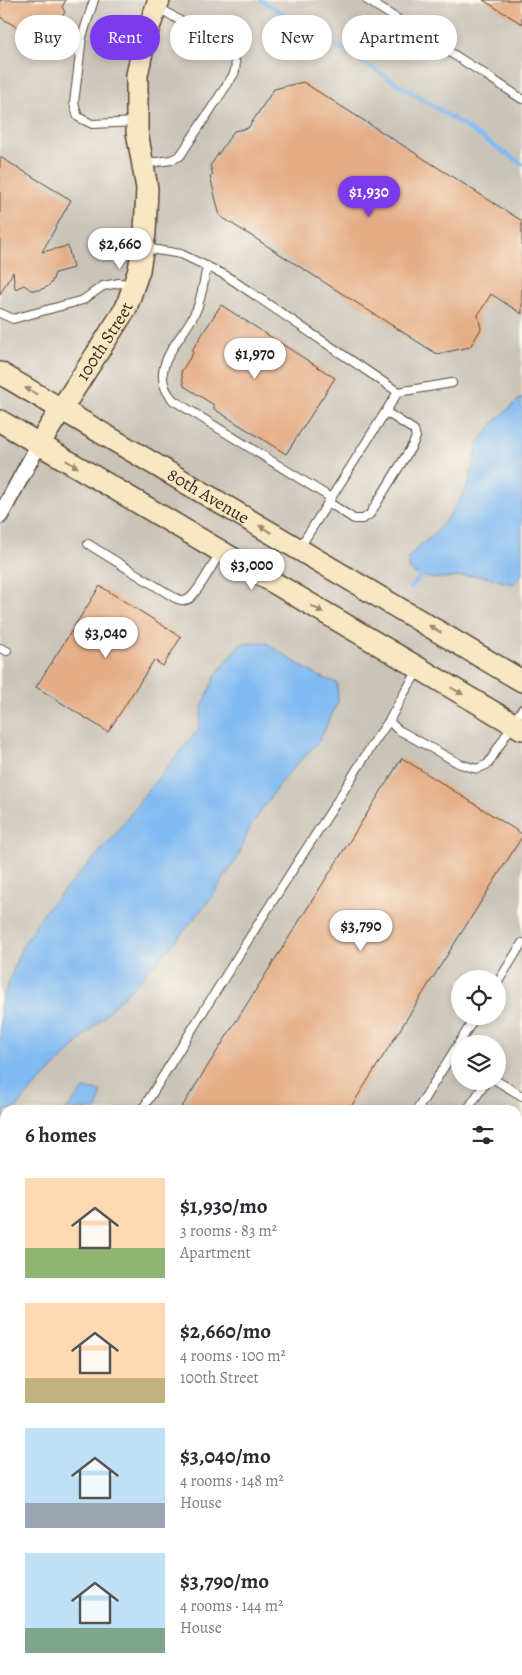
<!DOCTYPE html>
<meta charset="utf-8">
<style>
body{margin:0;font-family:Alegreya,serif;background:#f7f7f7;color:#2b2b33;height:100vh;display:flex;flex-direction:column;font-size:19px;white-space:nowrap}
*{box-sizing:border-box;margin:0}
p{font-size:16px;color:#7c7c81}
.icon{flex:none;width:28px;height:28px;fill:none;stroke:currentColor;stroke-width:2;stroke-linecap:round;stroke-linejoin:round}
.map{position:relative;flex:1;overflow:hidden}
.drawer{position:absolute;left:0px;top:1105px;width:522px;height:570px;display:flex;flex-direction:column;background:#fff;border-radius:15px 15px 0 0;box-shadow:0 2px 8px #0003}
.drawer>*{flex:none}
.banner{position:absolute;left:15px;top:15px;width:492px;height:45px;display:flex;gap:10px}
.buttons{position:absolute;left:451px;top:970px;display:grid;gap:10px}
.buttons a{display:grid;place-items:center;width:55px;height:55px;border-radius:50%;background:#fff;box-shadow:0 2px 8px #0003;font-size:25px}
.price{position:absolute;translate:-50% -42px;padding:0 11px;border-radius:18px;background:#fff;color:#222;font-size:16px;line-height:32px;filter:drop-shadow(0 1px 2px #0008)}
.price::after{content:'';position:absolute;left:50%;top:30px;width:15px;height:11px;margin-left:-8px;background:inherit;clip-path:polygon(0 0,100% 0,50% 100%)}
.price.selected{background:#7c3aed;color:#fff}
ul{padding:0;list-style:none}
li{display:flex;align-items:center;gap:15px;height:125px;padding:0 25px}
li span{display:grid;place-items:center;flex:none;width:140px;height:100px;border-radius:0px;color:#555}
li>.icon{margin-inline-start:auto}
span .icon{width:60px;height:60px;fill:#fffc;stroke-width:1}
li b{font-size:21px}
h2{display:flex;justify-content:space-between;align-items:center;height:60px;padding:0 25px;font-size:21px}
.chip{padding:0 18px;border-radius:22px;background:#fff;box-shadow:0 2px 8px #0003;font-size:18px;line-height:45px}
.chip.selected{background:#7c3aed;color:#fff}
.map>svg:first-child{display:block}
.industrial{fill:#cac3b8;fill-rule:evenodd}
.water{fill:#80baf2;stroke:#5e7288}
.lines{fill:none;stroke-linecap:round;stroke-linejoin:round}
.stream{stroke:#80baf2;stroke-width:4}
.building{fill:#e5ad85}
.lane-casing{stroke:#564536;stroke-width:10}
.street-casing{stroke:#564536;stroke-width:18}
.secondary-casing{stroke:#564536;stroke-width:24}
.lane{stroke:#fff;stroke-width:8}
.street{stroke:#fff;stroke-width:15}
.secondary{stroke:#f8e7c3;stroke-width:21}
.rail{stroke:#3b2a1e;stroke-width:4;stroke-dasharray:8 4;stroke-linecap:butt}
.oneway{fill:#9a8870}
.labels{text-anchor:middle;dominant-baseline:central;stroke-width:4;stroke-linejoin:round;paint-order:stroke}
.street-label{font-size:18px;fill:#3b2a1e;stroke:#fbf7ec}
</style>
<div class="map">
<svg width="522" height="1675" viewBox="0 0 522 1675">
<rect width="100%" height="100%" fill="#fbf7ec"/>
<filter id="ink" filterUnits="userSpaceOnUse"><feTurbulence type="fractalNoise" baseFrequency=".02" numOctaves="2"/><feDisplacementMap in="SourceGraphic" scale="10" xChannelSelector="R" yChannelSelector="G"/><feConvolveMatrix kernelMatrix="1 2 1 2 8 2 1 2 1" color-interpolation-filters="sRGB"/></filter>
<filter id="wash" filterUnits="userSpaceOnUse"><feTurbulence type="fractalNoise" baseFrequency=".0096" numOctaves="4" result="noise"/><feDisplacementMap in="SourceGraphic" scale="20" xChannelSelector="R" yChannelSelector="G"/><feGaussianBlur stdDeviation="1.12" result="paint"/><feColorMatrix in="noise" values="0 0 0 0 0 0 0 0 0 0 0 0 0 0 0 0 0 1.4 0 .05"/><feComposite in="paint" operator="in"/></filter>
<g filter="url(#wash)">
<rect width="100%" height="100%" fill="#f0e0c0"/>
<!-- industrial -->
<g class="industrial">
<path d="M 0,0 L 522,0 L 522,1667 L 518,1664 L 518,1110 L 5,1110 L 5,1346 L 0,1343 ZM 460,979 L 498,979 L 498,1016 L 460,1016 ZM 460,1044 L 498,1044 L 498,1081 L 460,1081 Z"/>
<path d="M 0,1413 L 5,1416 L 5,1670 L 406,1670 L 414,1675 L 0,1675 Z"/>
</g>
<!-- water -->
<g class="water">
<path d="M 522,397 L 522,575 L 513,584 C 502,582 490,577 479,576 C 454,574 432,586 410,570 L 408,559 L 419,546 L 430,538 L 446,520 L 458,503 L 469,483 L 478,444 L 496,420 Z"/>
<path d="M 265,642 C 288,657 311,675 337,683 L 338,702 L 319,741 L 283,779 L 250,827 L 237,859 L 208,902 L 162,957 L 25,1097 L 15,1110 L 5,1110 L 5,1122 L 0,1128 L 0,1006 L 21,949 L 43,913 L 111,840 L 149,789 L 198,730 L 203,705 L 216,675 L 240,644 Z"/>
<path d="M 84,1089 L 101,1091 L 97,1110 L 66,1110 Z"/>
<path d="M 5,1180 L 5,1245 L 0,1252 L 0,1186 Z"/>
</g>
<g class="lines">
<!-- stream -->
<g class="stream">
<path d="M 261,0 L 429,103 L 522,164"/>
<path d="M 410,588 L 422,575"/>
</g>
</g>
<g id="blocks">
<!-- building -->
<g class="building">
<path d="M 0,0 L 66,0 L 62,7 L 65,12 L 61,18 L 55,17 L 49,27 L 42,22 L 37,29 L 30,24 L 25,32 L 0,17 Z"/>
<path d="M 483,0 L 522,0 L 522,24 Z"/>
<path d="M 303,82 L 522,221 L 522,314 L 491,294 L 478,315 L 481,329 L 470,347 L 437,354 L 220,216 L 210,176 L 213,174 L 210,166 L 234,131 L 248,128 L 274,89 Z"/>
<path d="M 0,157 L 71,200 L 42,252 L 68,246 L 73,268 L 55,273 L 52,282 L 47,287 L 39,290 L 31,290 L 24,285 L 15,289 L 13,272 L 0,294 Z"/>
<path d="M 221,305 L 335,378 L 286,454 L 214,409 L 214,405 L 184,386 L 181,372 L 193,353 L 192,350 Z"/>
<path d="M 100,586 L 181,637 L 163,666 L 154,660 L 108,732 L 36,687 Z"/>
<path d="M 402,758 L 522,834 L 522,837 L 349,1110 L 180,1110 Z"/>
</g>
</g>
</g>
<g filter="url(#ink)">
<use href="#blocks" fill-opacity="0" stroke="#564536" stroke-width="1"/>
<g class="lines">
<defs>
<g id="lane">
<path d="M 94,0 L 82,37 L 74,103 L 78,117 L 92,124 L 137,122"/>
<path d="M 367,0 L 486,75 L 522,99"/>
<path d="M 143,164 L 171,160 L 180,156 L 234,74 C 237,65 236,60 230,52 L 158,7"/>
<path d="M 145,248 L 181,254 L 225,275 L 398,392 L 300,547"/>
<path d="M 207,266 C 204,280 202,297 196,311 C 182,341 145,368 173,400 L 331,498"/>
<path d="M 0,313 L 13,319 L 83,300 L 103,286 L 119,283 L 132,284"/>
<path d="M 398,392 L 452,383"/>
<path d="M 328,502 L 354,519 L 363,519 L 370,514 L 412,446 L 416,437 L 414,430 L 386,412"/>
<path d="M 88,544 L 175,598 C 180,600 185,602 190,598 C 199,591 213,564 220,553"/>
<path d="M 0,648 L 7,651"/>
<path d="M 419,669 L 403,695 L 389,721 L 397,729 L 460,764 L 477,769 L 488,764 L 522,709"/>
<path d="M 498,982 L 522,943"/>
<path d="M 497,1081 L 522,1096"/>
<path d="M 142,1110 C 202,1013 262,916 325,820 C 347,787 365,753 389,721"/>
<path d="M 417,1110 L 476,1016"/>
<path d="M 467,1110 L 487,1081"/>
<path d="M 0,1490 L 5,1493"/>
<path d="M 518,1587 L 522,1588"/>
<path d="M 284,1670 L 292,1675"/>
</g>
<path id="street" d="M 0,516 L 39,444"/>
<g id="secondary">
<path id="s1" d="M 0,373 L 522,681"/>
<path d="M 0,421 L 522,729"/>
<path id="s2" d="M 39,444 L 126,308 L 139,270 L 145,233 L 147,188 L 137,132 L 137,75 L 145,38 L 159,0"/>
</g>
</defs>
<!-- lane casing -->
<use href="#lane" class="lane-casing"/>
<!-- street casing -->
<use href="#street" class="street-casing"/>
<!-- secondary casing -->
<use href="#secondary" class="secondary-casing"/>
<!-- lane -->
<use href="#lane" class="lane"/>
<!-- street -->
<use href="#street" class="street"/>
<!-- secondary -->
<use href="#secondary" class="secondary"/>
<!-- rail -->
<g class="rail">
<path d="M 0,1370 L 5,1374"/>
<path d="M 474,1670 L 482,1675"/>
</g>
</g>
<!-- one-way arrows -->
<defs><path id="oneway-solid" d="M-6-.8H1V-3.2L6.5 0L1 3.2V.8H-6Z" transform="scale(1.25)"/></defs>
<g class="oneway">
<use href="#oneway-solid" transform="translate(31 391) rotate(-150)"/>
<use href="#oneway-solid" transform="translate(72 464) rotate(31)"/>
<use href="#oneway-solid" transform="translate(265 529) rotate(-149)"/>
<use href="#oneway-solid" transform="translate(317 609) rotate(31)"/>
<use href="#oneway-solid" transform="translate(435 629) rotate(-149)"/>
<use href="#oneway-solid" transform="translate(457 691) rotate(30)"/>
</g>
</g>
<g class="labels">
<!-- street labels -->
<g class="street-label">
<text stroke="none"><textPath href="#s2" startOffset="122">100th Street</textPath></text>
<text stroke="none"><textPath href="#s1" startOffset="242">80th Avenue</textPath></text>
</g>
</g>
</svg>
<div class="buttons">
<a><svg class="icon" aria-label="locate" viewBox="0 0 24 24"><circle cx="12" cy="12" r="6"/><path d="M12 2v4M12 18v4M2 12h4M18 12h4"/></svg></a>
<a><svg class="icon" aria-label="layers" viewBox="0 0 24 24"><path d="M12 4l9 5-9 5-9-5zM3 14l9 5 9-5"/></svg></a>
</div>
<b class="price selected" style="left:369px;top:218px">$1,930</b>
<b class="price" style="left:120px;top:270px">$2,660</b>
<b class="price" style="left:255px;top:380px">$1,970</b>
<b class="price" style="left:252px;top:591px">$3,000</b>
<b class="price" style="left:106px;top:659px">$3,040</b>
<b class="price" style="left:361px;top:952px">$3,790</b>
<div class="banner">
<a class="chip">Buy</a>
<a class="chip selected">Rent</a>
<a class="chip">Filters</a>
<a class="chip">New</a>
<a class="chip">Apartment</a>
</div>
<section class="drawer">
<h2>6 homes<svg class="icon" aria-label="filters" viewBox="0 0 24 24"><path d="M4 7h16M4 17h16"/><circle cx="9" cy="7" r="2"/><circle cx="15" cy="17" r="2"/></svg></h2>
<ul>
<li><span style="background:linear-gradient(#ffd9b3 70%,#8fb573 0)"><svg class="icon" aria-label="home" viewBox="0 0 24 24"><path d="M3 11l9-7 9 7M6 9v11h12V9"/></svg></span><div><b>$1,930/mo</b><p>3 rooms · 83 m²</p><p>Apartment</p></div></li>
<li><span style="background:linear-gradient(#ffd9b3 75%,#c2b280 0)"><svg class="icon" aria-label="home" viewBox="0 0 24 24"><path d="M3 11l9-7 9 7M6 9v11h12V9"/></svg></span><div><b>$2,660/mo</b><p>4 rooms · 100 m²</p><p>100th Street</p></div></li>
<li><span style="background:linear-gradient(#bfe0f5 75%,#9aa5b1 0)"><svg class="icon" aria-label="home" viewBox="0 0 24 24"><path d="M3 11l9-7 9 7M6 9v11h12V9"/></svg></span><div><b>$3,040/mo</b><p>4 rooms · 148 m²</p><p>House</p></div></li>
<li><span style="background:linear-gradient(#bfe0f5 75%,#7fa58c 0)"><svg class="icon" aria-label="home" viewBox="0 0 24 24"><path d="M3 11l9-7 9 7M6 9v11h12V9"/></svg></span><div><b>$3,790/mo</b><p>4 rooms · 144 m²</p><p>House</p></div></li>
</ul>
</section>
</div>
